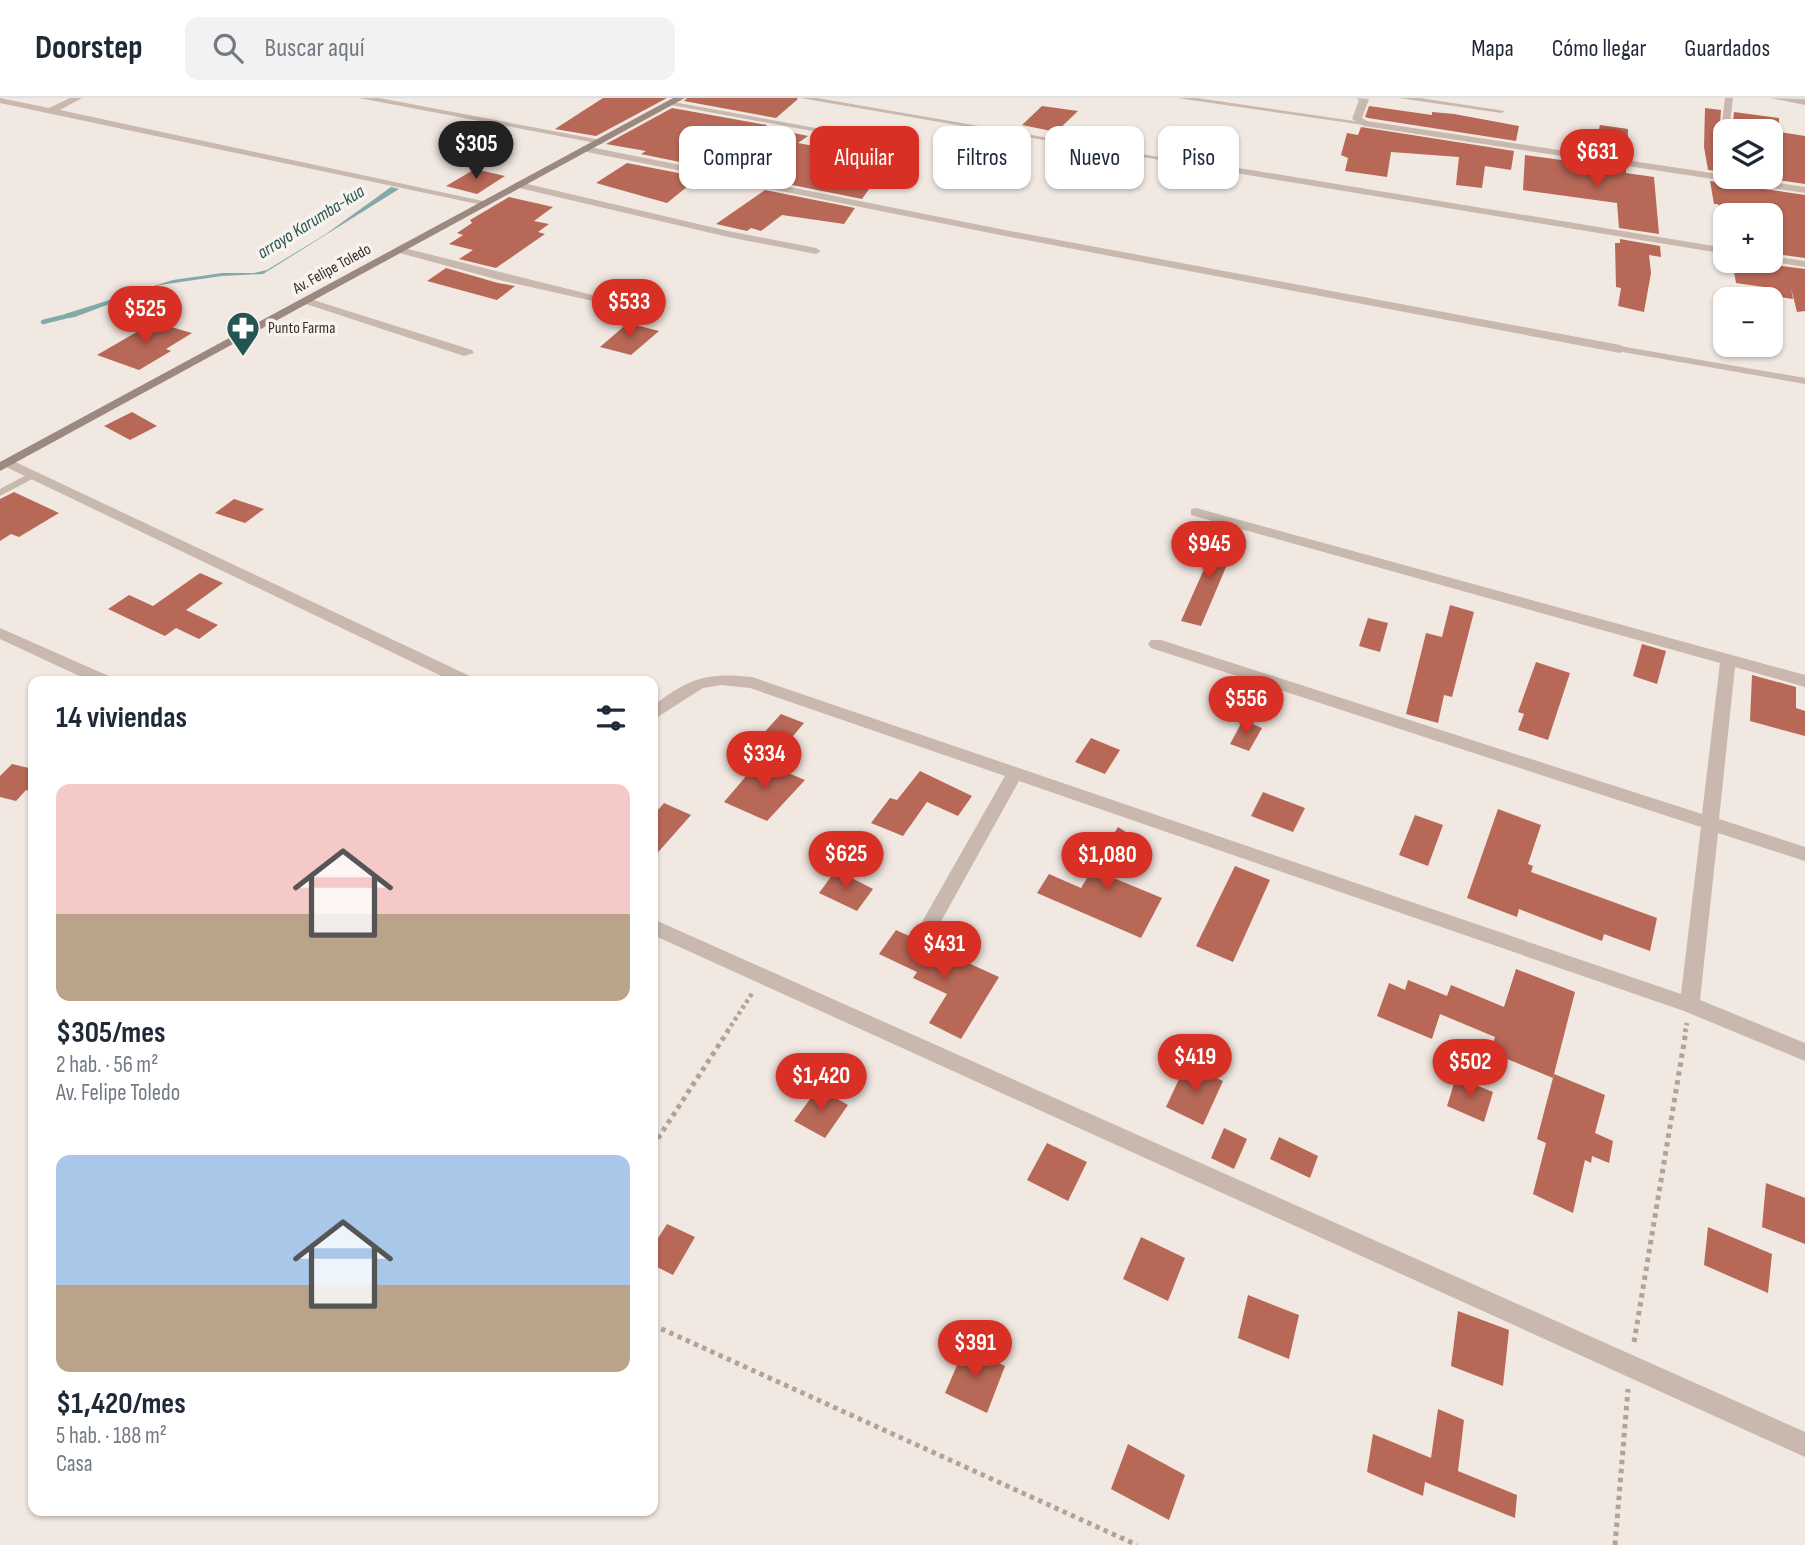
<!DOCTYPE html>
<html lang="es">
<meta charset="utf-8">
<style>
body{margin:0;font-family:"Sofia Sans Condensed",sans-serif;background:#f2f2f3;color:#1f2937;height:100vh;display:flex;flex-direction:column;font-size:26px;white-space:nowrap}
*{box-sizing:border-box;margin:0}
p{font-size:23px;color:#747a83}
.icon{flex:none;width:38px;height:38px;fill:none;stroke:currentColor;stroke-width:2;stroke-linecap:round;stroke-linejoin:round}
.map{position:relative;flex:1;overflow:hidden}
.sheet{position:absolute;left:28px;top:578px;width:630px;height:840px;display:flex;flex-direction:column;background:#fff;border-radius:14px;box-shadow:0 2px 5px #0004}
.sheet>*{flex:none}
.guide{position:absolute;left:679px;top:28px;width:665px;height:63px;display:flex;gap:14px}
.buttons{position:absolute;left:1713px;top:21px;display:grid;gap:14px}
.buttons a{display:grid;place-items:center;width:70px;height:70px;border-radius:14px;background:#fff;box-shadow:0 2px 5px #0004;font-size:35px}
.price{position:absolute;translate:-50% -60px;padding:0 16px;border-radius:24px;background:#d93025;color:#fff;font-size:23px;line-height:46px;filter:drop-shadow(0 2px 4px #0008)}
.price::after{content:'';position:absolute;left:50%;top:42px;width:21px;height:16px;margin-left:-10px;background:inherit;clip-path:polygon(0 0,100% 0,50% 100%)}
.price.on{background:#222;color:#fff}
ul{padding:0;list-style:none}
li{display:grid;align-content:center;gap:14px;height:371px;padding:0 28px}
li span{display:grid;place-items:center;height:217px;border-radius:14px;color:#555}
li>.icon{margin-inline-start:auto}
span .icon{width:126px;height:126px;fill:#fffc;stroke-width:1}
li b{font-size:30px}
h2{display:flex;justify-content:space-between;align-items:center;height:84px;padding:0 28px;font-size:30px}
.chip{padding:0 24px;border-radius:14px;background:#fff;box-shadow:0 2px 5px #0004;font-size:24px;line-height:63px}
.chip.on{background:#d93025;color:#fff}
header{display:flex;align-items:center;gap:42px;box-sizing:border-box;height:98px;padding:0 35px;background:#fff;border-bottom:2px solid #e0e1e3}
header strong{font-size:33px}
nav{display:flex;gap:38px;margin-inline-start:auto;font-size:24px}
.search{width:490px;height:63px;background:#f2f2f3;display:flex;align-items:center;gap:18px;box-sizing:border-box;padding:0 24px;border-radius:14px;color:#747a83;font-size:26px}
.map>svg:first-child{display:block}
.water{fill:#83aaa9}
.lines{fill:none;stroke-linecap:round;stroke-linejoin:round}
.stream{stroke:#83aaa9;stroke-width:4.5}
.building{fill:#b86857}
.path-far1{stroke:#b3a298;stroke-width:4.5;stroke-dasharray:3.5 3.5;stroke-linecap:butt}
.path{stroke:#b3a298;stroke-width:5;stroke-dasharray:4.5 4.5;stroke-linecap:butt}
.service{fill:#c8b8ae;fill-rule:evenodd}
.minor{fill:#c8b8ae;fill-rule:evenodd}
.secondary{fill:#9b887f;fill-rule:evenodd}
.labels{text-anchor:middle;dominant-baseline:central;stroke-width:7;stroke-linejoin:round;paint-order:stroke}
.far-street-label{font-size:16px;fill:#372e2b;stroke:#f8f2ed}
.far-poi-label{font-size:16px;fill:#372e2b;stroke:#f8f2ed;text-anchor:start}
.far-water-label{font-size:18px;font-style:italic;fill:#255454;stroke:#f8f2ed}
</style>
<header>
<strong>Doorstep</strong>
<div class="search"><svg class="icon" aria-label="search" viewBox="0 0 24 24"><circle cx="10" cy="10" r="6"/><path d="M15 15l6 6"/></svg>Buscar aquí</div>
<nav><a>Mapa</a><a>Cómo llegar</a><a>Guardados</a></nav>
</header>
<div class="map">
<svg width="1805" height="1447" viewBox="0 0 1805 1447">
<rect width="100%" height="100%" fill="#f1e8e1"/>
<!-- water -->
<path class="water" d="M 391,89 L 399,91 L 263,176 L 222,178 L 160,187 L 75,219 L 67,220 L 65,216 L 173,182 L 222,175 L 254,175 L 267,172 L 326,136 Z"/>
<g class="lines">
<!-- stream -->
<g class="stream">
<path d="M 445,59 L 473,49"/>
<path d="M 43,224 L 75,216"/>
</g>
</g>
<!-- building -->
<g class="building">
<path d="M 603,0 L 667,0 L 596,38 L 555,31 Z"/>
<path d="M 687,0 L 797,0 L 798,1 L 776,20 L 684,3 Z"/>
<path d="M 1042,8 L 1078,13 L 1056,34 L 1022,27 Z"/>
<path d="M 1369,8 L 1432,17 L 1432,14 L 1454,16 L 1519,28 L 1516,43 L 1368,20 L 1365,19 Z"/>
<path d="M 672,10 L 767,27 L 765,29 L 808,38 L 798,45 L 851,55 L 832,71 L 864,77 L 859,82 L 874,84 L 862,101 L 777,84 L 796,71 L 724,58 L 709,70 L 641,56 L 646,53 L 606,46 Z"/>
<path d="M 1705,10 L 1721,12 L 1720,26 L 1725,29 L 1733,25 L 1734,14 L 1779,20 L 1779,33 L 1773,33 L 1805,38 L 1805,86 L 1771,81 L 1771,33 L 1726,33 L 1726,74 L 1708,72 L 1704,49 Z"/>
<path d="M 1600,27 L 1628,31 L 1627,60 L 1593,54 Z"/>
<path d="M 1361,29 L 1514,53 L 1511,72 L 1485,68 L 1482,90 L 1456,87 L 1459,59 L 1391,54 L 1387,79 L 1345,73 L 1348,60 L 1341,57 L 1347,35 L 1358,37 Z"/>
<path d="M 1525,57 L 1626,71 L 1626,75 L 1654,79 L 1659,136 L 1619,130 L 1617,105 L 1523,92 Z"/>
<path d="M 627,65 L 699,79 L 667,105 L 596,85 Z"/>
<path d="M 475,71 L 505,78 L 477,96 L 446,88 Z"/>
<path d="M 1710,83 L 1805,97 L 1805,160 L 1783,157 L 1774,119 L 1771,117 L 1719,112 L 1718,106 L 1714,106 Z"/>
<path d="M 765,92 L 855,110 L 844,126 L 782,117 L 761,133 L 751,130 L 747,133 L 716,126 Z"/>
<path d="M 509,99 L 553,109 L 534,123 L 549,126 L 538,134 L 545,136 L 496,170 L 459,161 L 473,152 L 449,146 L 463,137 L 457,135 L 472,125 L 470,122 Z"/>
<path d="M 1620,141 L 1660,148 L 1661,159 L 1649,157 L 1651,175 L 1644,214 L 1618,208 L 1621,190 L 1616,189 L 1615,145 L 1620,145 Z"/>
<path d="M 1732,163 L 1764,163 L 1767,166 L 1805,171 L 1805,213 L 1797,214 L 1791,190 L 1793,201 L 1766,197 L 1764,189 L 1736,185 Z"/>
<path d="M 446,170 L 498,185 L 515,188 L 497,202 L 427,183 Z"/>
<path d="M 154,224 L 192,235 L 166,251 L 171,253 L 139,272 L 97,257 Z"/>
<path d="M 628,225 L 659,233 L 631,257 L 600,249 Z"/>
<path d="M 132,314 L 157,328 L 130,342 L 104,328 Z"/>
<path d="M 14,394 L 59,415 L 19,439 L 11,436 L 0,443 L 0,401 Z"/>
<path d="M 234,401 L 264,411 L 245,425 L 215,415 Z"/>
<path d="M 1220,435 L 1237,443 L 1201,528 L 1181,523 Z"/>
<path d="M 200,475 L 223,485 L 186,512 L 218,527 L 199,541 L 176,530 L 165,538 L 108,511 L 129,497 L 153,508 Z"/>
<path d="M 1450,507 L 1474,514 L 1452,599 L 1444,597 L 1438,625 L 1406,616 L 1426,535 L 1442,539 Z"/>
<path d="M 1368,520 L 1388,525 L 1380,554 L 1359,548 Z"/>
<path d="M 1642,546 L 1666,553 L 1657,586 L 1633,578 Z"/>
<path d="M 1536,564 L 1570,575 L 1548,642 L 1518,632 L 1524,616 L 1518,614 Z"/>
<path d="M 1752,577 L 1796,589 L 1796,610 L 1805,613 L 1805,638 L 1750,623 Z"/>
<path d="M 781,616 L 804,625 L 783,650 L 759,640 Z"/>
<path d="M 1243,622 L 1262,630 L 1249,653 L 1230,646 Z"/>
<path d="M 1091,640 L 1120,652 L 1105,676 L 1075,664 Z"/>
<path d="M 759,663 L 805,682 L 767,723 L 724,704 Z"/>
<path d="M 12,666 L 33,671 L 33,694 L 26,692 L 16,703 L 0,699 L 0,678 Z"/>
<path d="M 920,673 L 972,698 L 958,718 L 927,704 L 903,738 L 871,725 L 890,700 L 897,702 Z"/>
<path d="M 1263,694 L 1305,710 L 1293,734 L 1251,718 Z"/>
<path d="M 664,705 L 691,717 L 653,760 L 653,718 Z"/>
<path d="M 1498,711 L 1541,727 L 1528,766 L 1533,768 L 1531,774 L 1657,820 L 1650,853 L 1604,836 L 1602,843 L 1519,811 L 1517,819 L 1467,800 Z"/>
<path d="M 1415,717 L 1443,727 L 1428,768 L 1399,757 Z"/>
<path d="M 1118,729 L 1134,739 L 1111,779 L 1162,800 L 1141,840 L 1037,795 L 1049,776 L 1081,790 Z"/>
<path d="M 1235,768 L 1270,782 L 1233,864 L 1196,848 Z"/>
<path d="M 836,772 L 873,791 L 857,813 L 819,795 Z"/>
<path d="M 896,832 L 999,879 L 961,941 L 929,925 L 947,896 L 913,880 L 917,874 L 879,856 Z"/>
<path d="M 1516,871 L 1575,894 L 1553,980 L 1490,954 L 1495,939 L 1440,916 L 1432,941 L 1377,918 L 1389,885 L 1405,892 L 1408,882 L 1447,898 L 1451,887 L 1504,909 Z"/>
<path d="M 1186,966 L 1223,983 L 1203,1027 L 1166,1009 Z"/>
<path d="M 1554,976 L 1605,997 L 1595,1035 L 1613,1043 L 1609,1065 L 1592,1058 L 1591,1065 L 1585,1062 L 1573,1115 L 1533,1096 L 1546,1045 L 1537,1041 Z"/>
<path d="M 1456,979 L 1493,994 L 1484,1024 L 1447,1008 Z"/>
<path d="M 818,990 L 848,1007 L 825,1040 L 794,1023 Z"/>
<path d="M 1224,1030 L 1247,1041 L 1234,1071 L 1211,1060 Z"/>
<path d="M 1279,1039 L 1318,1058 L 1310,1080 L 1270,1061 Z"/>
<path d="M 1047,1045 L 1087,1064 L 1068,1103 L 1027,1082 Z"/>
<path d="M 1766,1085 L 1805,1100 L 1805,1146 L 1762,1129 Z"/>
<path d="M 667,1126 L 695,1139 L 673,1177 L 653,1167 L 653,1148 Z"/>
<path d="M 1708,1129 L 1772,1156 L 1768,1195 L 1704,1167 Z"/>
<path d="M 1141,1139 L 1185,1160 L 1168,1203 L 1123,1181 Z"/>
<path d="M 1248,1197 L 1299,1217 L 1289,1261 L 1238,1240 Z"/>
<path d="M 1458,1213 L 1509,1232 L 1503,1288 L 1451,1268 Z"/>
<path d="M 965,1249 L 1005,1268 L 987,1315 L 945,1295 Z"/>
<path d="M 1438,1311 L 1464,1322 L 1458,1373 L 1517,1397 L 1515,1420 L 1425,1384 L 1423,1398 L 1367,1374 L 1373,1336 L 1431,1360 Z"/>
<path d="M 1128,1346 L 1185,1377 L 1169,1422 L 1111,1391 Z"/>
</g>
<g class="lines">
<!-- path-far1 -->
<g class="path-far1">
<path d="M 727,934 L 753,894"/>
<path d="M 1685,934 L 1687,925"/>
</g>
<!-- path -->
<g class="path">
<path d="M 653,1048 L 728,933"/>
<path d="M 653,1227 L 1137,1447"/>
<path d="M 1634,1244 L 1686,933"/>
<path d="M 1615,1447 L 1628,1291"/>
</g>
<!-- service -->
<g class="service">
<path d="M 800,0 L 817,0 L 1176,62 L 1172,64 Z"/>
<path d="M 1177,0 L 1197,0 L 1368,25 L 1364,27 Z"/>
<path d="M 1399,0 L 1420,0 L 1505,13 L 1501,15 Z"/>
<path d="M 1725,0 L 1733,0 L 1730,25 L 1726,27 L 1722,25 Z"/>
<path d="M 668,3 L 915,48 L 919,50 L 915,52 L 671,7 L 668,7 Z"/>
<path d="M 1620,248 L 1805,280 L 1805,286 L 1617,253 L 1615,251 Z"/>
<path d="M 32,374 L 36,375 L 36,379 L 0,398 L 0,391 Z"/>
</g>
<!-- minor -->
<g class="minor">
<path d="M 0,0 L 49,10 L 70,0 L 82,0 L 60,12 L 492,105 L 487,108 L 0,5 Z"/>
<path d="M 359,0 L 379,0 L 606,43 L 601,46 Z"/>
<path d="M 1356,0 L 1369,1 L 1362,20 L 1367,23 L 1805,89 L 1805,95 L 1364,28 L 1352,21 L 1359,2 Z"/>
<path d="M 1770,0 L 1805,1 L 1805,7 Z"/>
<path d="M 585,48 L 1005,132 L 1620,247 L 1626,251 L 1620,255 L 1005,138 L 582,53 L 582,49 Z"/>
<path d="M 1172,59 L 1726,150 L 1726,156 L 1169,64 L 1167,62 Z"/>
<path d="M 519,84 L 728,133 L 816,150 L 821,153 L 816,156 L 728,139 L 515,89 L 515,85 Z"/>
<path d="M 400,149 L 653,212 L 647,215 L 499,182 L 396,154 L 395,152 Z"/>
<path d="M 1771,158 L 1805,163 L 1805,169 L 1767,163 L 1771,163 Z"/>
<path d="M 307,200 L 472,252 L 474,255 L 464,258 L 303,205 L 303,201 Z"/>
<path d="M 9,361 L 472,579 L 474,583 L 452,583 L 4,368 L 2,365 Z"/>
<path d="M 1196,410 L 1805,577 L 1805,589 L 1735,569 L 1719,721 L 1805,749 L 1805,763 L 1718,735 L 1700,902 L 1805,945 L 1805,963 L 1684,913 L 1019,683 L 934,836 L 927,839 L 920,836 L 918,831 L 1005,678 L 750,590 L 721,587 L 703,590 L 653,622 L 653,608 C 688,580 708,574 752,579 L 1681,896 L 1701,729 L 1151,550 L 1148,546 L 1151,542 L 1161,542 L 1702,716 L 1720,565 L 1191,417 L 1191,411 Z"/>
<path d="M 0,530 L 111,579 L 113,583 L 90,583 L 0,541 Z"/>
<path d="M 653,821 L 1805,1334 L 1805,1359 L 653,837 Z"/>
</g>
<!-- secondary -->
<path class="secondary" d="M 673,0 L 685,0 L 0,373 L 0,364 Z"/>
</g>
<!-- icons -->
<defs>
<symbol id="pharmacy-pin" viewBox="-11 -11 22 30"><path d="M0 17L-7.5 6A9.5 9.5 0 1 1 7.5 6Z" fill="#255454" stroke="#f8f2ed"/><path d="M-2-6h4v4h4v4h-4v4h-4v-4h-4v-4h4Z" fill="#fff"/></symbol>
</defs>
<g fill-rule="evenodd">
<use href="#pharmacy-pin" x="224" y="211" width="38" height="52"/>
</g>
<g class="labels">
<!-- far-street labels -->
<g class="far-street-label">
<text transform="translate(332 171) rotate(-29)">Av. Felipe Toledo</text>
</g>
<!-- far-poi labels -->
<g class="far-poi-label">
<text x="268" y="230">Punto Farma</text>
</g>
<!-- far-water labels -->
<g class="far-water-label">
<text transform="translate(311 124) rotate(-32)">arroyo Karumba-kua</text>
</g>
</g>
</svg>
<div class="buttons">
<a><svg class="icon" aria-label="layers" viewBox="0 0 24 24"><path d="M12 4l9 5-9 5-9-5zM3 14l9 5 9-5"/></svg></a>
<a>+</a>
<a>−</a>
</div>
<b class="price on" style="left:476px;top:83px">$305</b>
<b class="price" style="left:1597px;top:91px">$631</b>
<b class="price" style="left:629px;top:241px">$533</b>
<b class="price" style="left:145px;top:248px">$525</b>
<b class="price" style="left:1209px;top:483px">$945</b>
<b class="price" style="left:1246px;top:638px">$556</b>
<b class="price" style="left:764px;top:693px">$334</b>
<b class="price" style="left:846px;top:793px">$625</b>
<b class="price" style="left:1107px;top:794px">$1,080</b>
<b class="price" style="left:944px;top:883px">$431</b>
<b class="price" style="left:1195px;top:996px">$419</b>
<b class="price" style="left:1470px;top:1001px">$502</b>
<b class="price" style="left:821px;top:1015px">$1,420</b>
<b class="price" style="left:975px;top:1282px">$391</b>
<div class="guide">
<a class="chip">Comprar</a>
<a class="chip on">Alquilar</a>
<a class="chip">Filtros</a>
<a class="chip">Nuevo</a>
<a class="chip">Piso</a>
</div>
<section class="sheet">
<h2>14 viviendas<svg class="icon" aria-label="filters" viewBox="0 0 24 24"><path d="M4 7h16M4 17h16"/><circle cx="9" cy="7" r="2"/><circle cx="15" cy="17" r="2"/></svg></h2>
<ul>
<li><span style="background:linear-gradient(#f6c9c9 60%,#b9a48a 0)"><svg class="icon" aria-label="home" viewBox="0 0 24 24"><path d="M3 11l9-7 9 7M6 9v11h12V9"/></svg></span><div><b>$305/mes</b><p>2 hab. · 56 m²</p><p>Av. Felipe Toledo</p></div></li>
<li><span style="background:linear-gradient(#a9c7e8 60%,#b9a48a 0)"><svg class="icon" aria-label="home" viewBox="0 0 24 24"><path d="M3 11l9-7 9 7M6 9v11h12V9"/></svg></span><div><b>$1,420/mes</b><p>5 hab. · 188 m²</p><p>Casa</p></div></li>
</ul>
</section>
</div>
